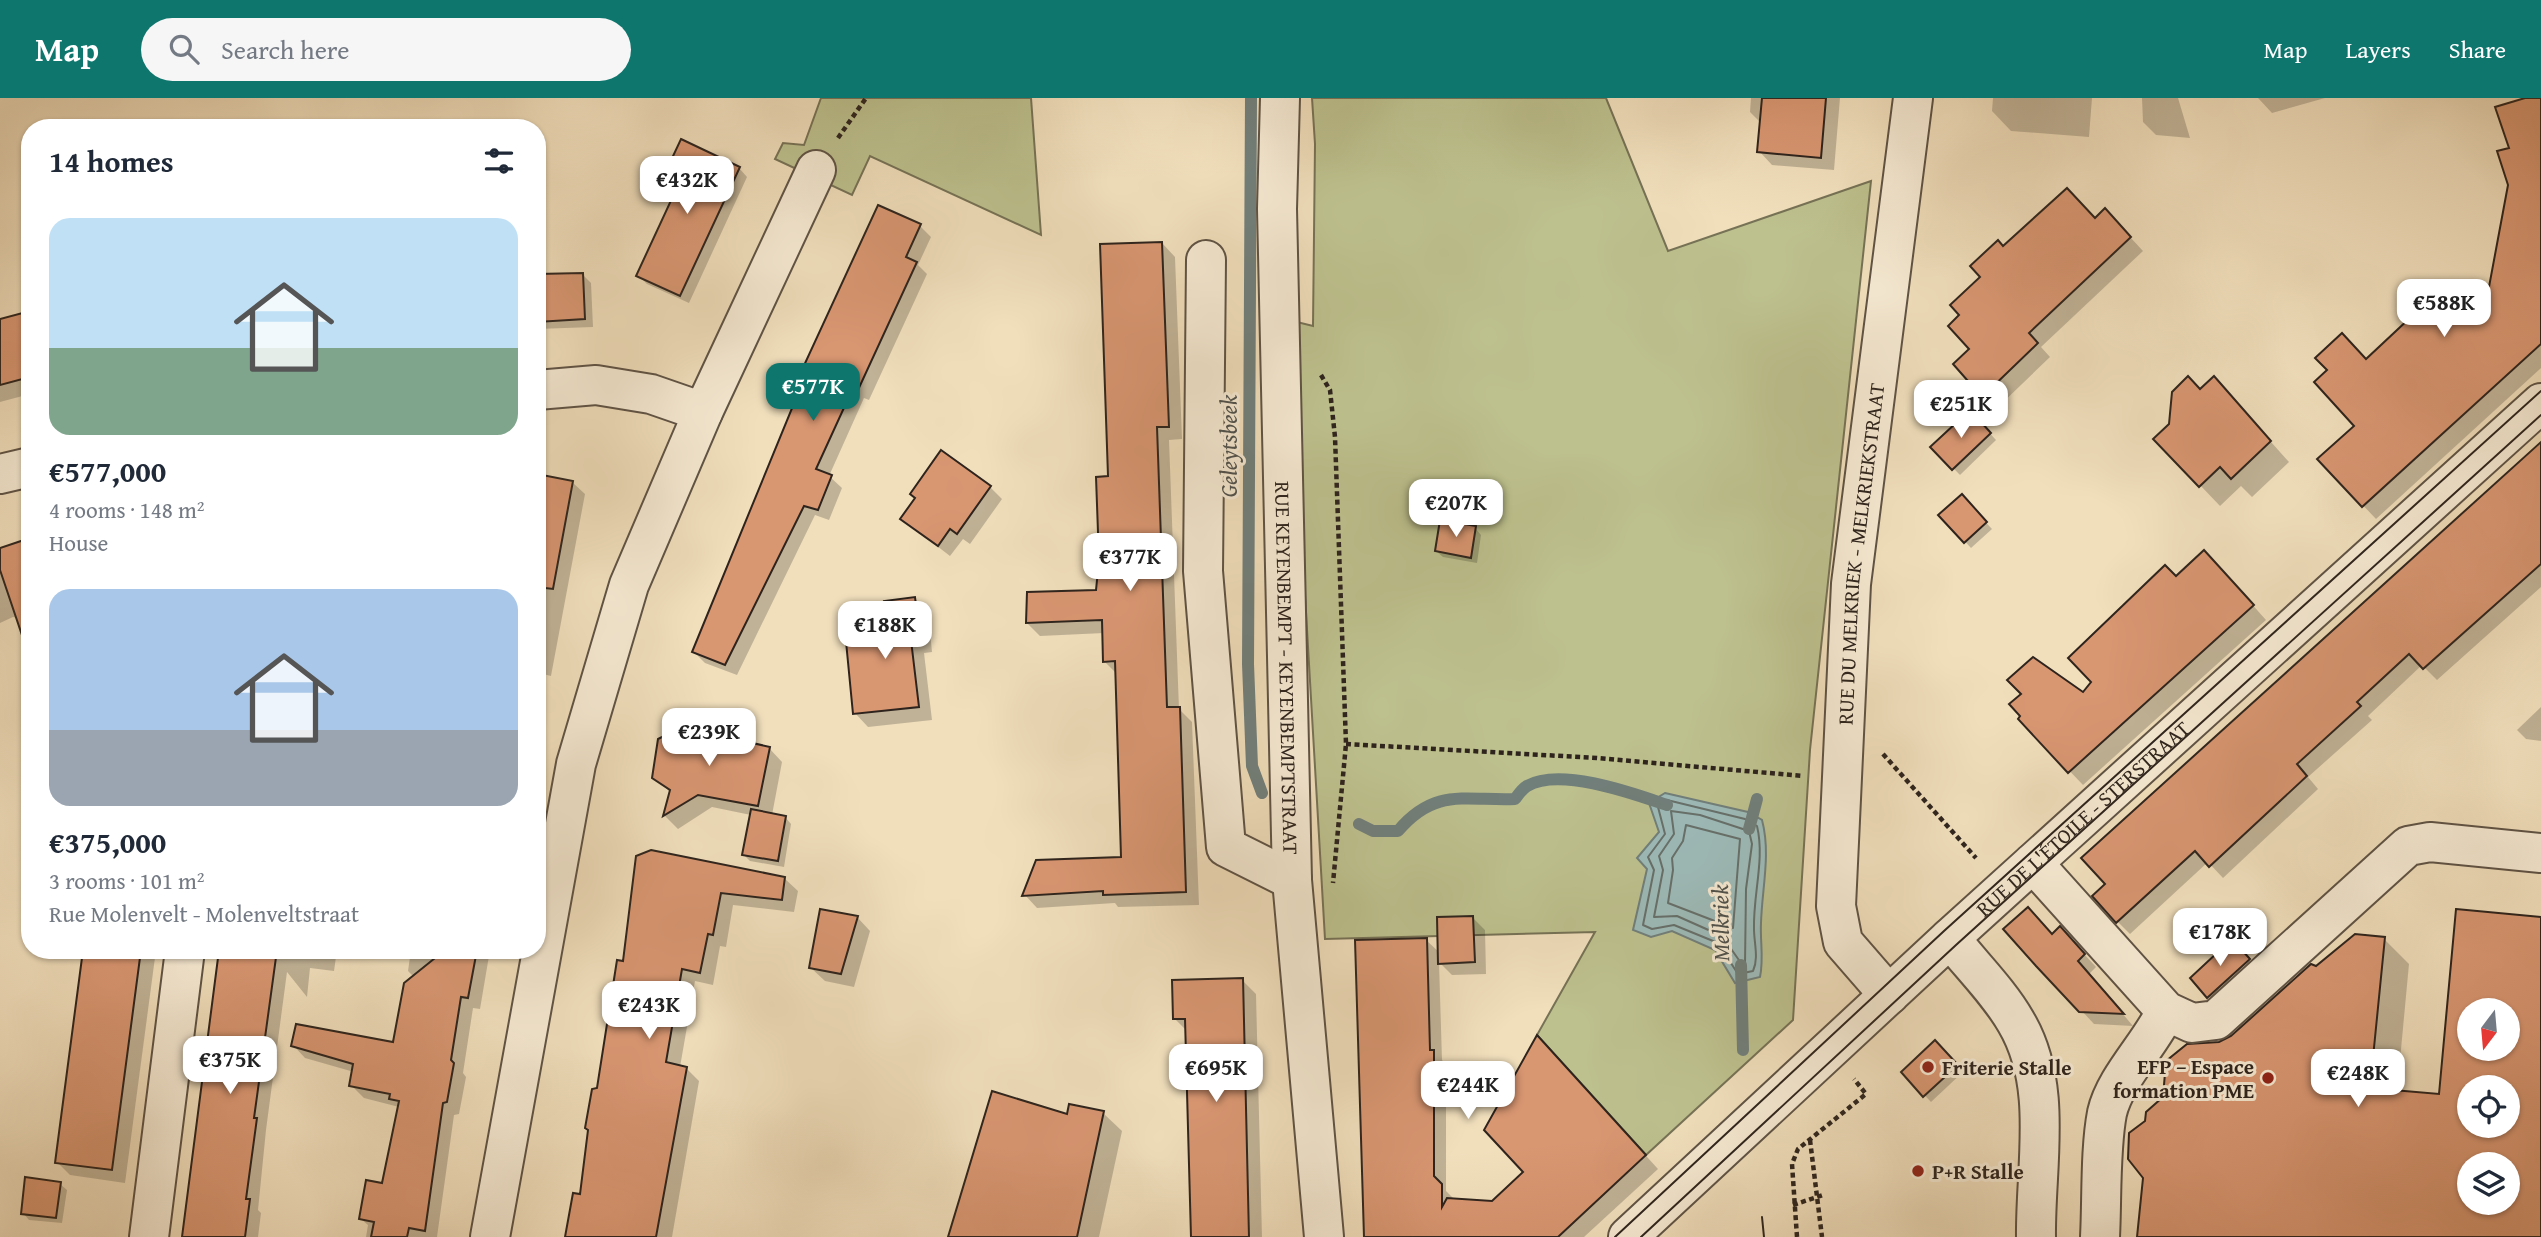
<!DOCTYPE html>
<meta charset="utf-8">
<style>
body{margin:0;font-family:"Gentium Book Plus",serif;background:#f6f6f7;color:#1f2937;height:100vh;display:flex;flex-direction:column;font-size:26px;white-space:nowrap}
*{box-sizing:border-box;margin:0}
p{font-size:23px;color:#747a83}
.icon{flex:none;width:38px;height:38px;fill:none;stroke:currentColor;stroke-width:2;stroke-linecap:round;stroke-linejoin:round}
.map{position:relative;flex:1;overflow:hidden}
.details{position:absolute;left:21px;top:21px;width:525px;height:840px;display:flex;flex-direction:column;background:#fff;border-radius:28px;box-shadow:0 2px 5px #0004}
.details>*{flex:none}
.needle{width:46px;rotate:196deg}
.tools{position:absolute;left:2457px;top:900px;display:grid;gap:14px}
.tools a{display:grid;place-items:center;width:63px;height:63px;border-radius:50%;background:#fff;box-shadow:0 2px 5px #0004;font-size:35px}
.price{position:absolute;translate:-50% -60px;padding:0 16px;border-radius:14px;background:#fff;color:#222;font-size:23px;line-height:46px;filter:drop-shadow(0 2px 4px #0008)}
.price::after{content:'';position:absolute;left:50%;top:42px;width:21px;height:16px;margin-left:-10px;background:inherit;clip-path:polygon(0 0,100% 0,50% 100%)}
.price.active{background:#0f766e;color:#fff}
ul{padding:0;list-style:none}
li{display:grid;align-content:center;gap:14px;height:371px;padding:0 28px}
li span{display:grid;place-items:center;height:217px;border-radius:21px;color:#555}
li>.icon{margin-inline-start:auto}
span .icon{width:126px;height:126px;fill:#fffc;stroke-width:1}
li b{font-size:30px}
h2{display:flex;justify-content:space-between;align-items:center;height:84px;padding:0 28px;font-size:30px}
header{display:flex;align-items:center;gap:42px;box-sizing:border-box;height:98px;padding:0 35px;background:#0f766e;color:#fff}
header strong{font-size:33px}
nav{display:flex;gap:38px;margin-inline-start:auto;font-size:24px}
.search{width:490px;height:63px;background:#f6f6f7;display:flex;align-items:center;gap:18px;box-sizing:border-box;padding:0 24px;border-radius:38px;color:#747a83;font-size:26px}
.map>svg:first-child{display:block}
.green{fill:#bdc18e;stroke:#767256;stroke-width:2}
.water{fill:#9dbbb9;stroke:#717f7b;stroke-width:2}
.shadow{fill:#0003;fill-rule:evenodd}
.lines{fill:none;stroke-linecap:round;stroke-linejoin:round}
.shore{stroke:#66706b;stroke-width:2}
.stream{stroke:#717f7b;stroke-width:12}
.building{fill:#d89671;stroke:#2e241d;stroke-width:2;fill-rule:evenodd}
.minor-casing{stroke:#5f5345;stroke-width:42}
.path{stroke:#2e241d;stroke-width:4.5;stroke-dasharray:5 3.5;stroke-linecap:butt}
.minor{stroke:#f6ead3;stroke-width:38}
.tram{stroke:#2e241d;stroke-width:2}
.poi-dot{fill:#8f2418;stroke:#f6ead3;stroke-width:2.5}
.labels{text-anchor:middle;dominant-baseline:central;stroke-width:6;stroke-linejoin:round;paint-order:stroke}
.street-label{font-size:21px;fill:#2e241d;stroke:#f6ead3}
.poi-label{font-size:21px;font-weight:bold;fill:#2e241d;stroke:#f6ead3;text-anchor:start}
.water-label{font-size:23px;font-style:italic;fill:#4f514c;stroke:#f6ead3}
</style>
<header>
<strong>Map</strong>
<div class="search"><svg class="icon" aria-label="search" viewBox="0 0 24 24"><circle cx="10" cy="10" r="6"/><path d="M15 15l6 6"/></svg>Search here</div>
<nav><a>Map</a><a>Layers</a><a>Share</a></nav>
</header>
<div class="map">
<svg width="2541" height="1139" viewBox="0 0 2541 1139">
<rect width="100%" height="100%" fill="#f1dfbc"/>
<filter id="stains"><feTurbulence type="fractalNoise" baseFrequency=".00286" numOctaves="4"/><feColorMatrix values="0 0 0 0 .2 0 0 0 0 .09 0 0 0 0 .02 0 0 0 .5 -.17"/></filter>
<radialGradient id="worn" r=".72"><stop offset=".6" stop-color="#630" stop-opacity="0"/><stop offset="1" stop-color="#630" stop-opacity=".3"/></radialGradient>
<!-- green -->
<g class="green">
<path d="M 821,0 L 1031,0 L 1041,137 L 870,58 L 852,97 L 775,61 L 783,45 L 804,47 Z"/>
<path d="M 1312,0 L 1606,0 L 1668,153 L 1871,83 L 1810,652 L 1793,922 L 1646,1057 L 1537,937 L 1595,834 L 1325,841 L 1289,222 L 1313,228 L 1315,46 Z"/>
</g>
<!-- water -->
<path class="water" d="M 1665,695 L 1748,714 L 1762,722 C 1771,756 1762,790 1761,825 C 1760,844 1764,860 1760,879 L 1735,885 L 1715,852 L 1672,833 L 1651,839 L 1633,832 L 1647,771 L 1637,760 L 1659,734 L 1649,705 Z"/>
<!-- shadow -->
<g class="shadow">
<path d="M 1751,0 L 1840,0 L 1834,72 L 1772,67 L 1759,53 L 1761,25 L 1750,14 Z"/>
<path d="M 1993,0 L 2092,0 L 2089,39 L 2011,33 L 1992,13 Z"/>
<path d="M 2142,0 L 2178,0 L 2190,40 L 2156,37 L 2143,24 Z"/>
<path d="M 2258,0 L 2325,0 L 2272,15 Z"/>
<path d="M 2522,0 L 2541,0 L 2541,270 L 2376,421 L 2319,361 L 2356,328 L 2366,263 L 2488,208 L 2510,87 L 2511,51 Z"/>
<path d="M 337,25 L 342,30 L 293,30 Z"/>
<path d="M 111,27 L 115,30 L 96,30 Z"/>
<path d="M 739,70 L 747,79 L 689,205 L 647,186 L 638,177 L 682,84 L 668,73 Z"/>
<path d="M 2096,122 L 2118,126 L 2143,153 L 2041,249 L 2050,259 L 1996,311 L 1983,298 L 1962,217 L 2004,150 Z"/>
<path d="M 920,128 L 931,139 L 918,167 L 927,176 L 869,302 L 864,300 L 829,378 L 842,390 L 829,422 L 815,417 L 737,577 L 705,565 L 694,554 L 796,305 L 791,300 Z"/>
<path d="M 1162,145 L 1175,159 L 1182,341 L 1169,342 L 1179,611 L 1192,624 L 1199,807 L 1118,809 L 1115,805 L 1037,810 L 1025,797 L 1123,761 L 1117,576 L 1104,563 L 1104,535 L 1040,538 L 1027,525 L 1097,494 L 1110,380 Z"/>
<path d="M 583,177 L 591,185 L 593,229 L 537,231 L 537,178 Z"/>
<path d="M 30,215 L 30,296 L 0,304 L 0,224 Z"/>
<path d="M 2214,280 L 2289,364 L 2252,399 L 2241,388 L 2220,408 L 2156,341 Z"/>
<path d="M 1970,314 L 1996,342 L 1960,377 L 1933,349 Z"/>
<path d="M 2541,346 L 2541,489 L 2437,582 L 2422,567 L 2368,618 L 2372,622 L 2308,679 L 2318,691 L 2223,780 L 2208,764 L 2130,836 L 2117,823 Z"/>
<path d="M 537,377 L 572,384 L 585,396 L 551,578 L 543,576 L 537,595 Z"/>
<path d="M 990,389 L 1002,401 L 970,446 L 963,441 L 950,458 L 902,421 Z"/>
<path d="M 1962,399 L 1992,431 L 1971,450 L 1941,417 Z"/>
<path d="M 1475,430 L 1481,437 L 1477,465 L 1443,459 L 1436,453 Z"/>
<path d="M 0,452 L 30,522 L 13,519 L 0,525 Z"/>
<path d="M 2217,467 L 2266,522 L 2083,687 L 2020,621 L 2083,596 L 2176,480 Z"/>
<path d="M 915,501 L 928,514 L 932,554 L 924,555 L 932,622 L 868,629 L 855,615 L 889,530 Z"/>
<path d="M 2541,609 L 2541,643 L 2526,641 L 2517,632 Z"/>
<path d="M 769,650 L 782,664 L 772,717 L 785,719 L 791,726 L 784,769 L 750,763 L 744,757 L 751,717 L 712,709 L 678,731 L 665,718 L 671,695 L 654,679 Z"/>
<path d="M 638,759 L 784,780 L 798,793 L 794,814 L 733,807 L 726,849 L 720,848 L 713,887 L 695,883 L 680,969 L 686,970 L 699,983 L 672,1139 L 567,1139 L 582,1098 L 598,991 L 625,865 Z"/>
<path d="M 2458,813 L 2541,821 L 2541,1139 L 2139,1139 L 2147,1024 L 2219,945 L 2232,940 L 2316,870 L 2384,841 L 2409,866 L 2397,994 L 2441,998 ZM 2469,912 L 2508,912 L 2508,950 L 2469,950 ZM 2469,989 L 2508,989 L 2508,1027 L 2469,1027 ZM 2469,1066 L 2508,1066 L 2508,1104 L 2469,1104 Z"/>
<path d="M 857,819 L 870,833 L 854,889 L 825,883 L 811,870 Z"/>
<path d="M 1473,820 L 1485,832 L 1486,876 L 1452,877 L 1439,864 L 1442,962 L 1446,967 L 1446,1093 L 1454,1101 L 1492,1105 L 1525,1074 L 1550,952 L 1658,1071 L 1584,1139 L 1366,1139 L 1426,842 L 1440,855 Z"/>
<path d="M 2052,837 L 2072,843 L 2096,869 L 2089,876 L 2133,928 L 2094,926 L 2081,912 Z"/>
<path d="M 2238,849 L 2255,869 L 2215,905 L 2193,881 Z"/>
<path d="M 84,852 L 156,852 L 125,1085 L 70,1077 L 57,1064 Z"/>
<path d="M 220,852 L 337,852 L 334,873 L 310,870 L 307,899 L 287,874 L 266,1032 L 258,1112 L 261,1115 L 258,1139 L 183,1139 Z"/>
<path d="M 411,852 L 490,852 L 480,911 L 473,910 L 463,975 L 466,979 L 459,1016 L 454,1017 L 437,1139 L 366,1139 L 368,1127 L 361,1121 L 384,1087 L 399,1009 L 364,1000 L 351,987 L 354,974 L 305,960 L 293,947 L 395,946 L 414,879 L 408,873 Z"/>
<path d="M 1242,882 L 1256,896 L 1262,1139 L 1191,1139 L 1187,933 L 1174,920 Z"/>
<path d="M 1935,945 L 1963,974 L 1931,1004 L 1903,974 Z"/>
<path d="M 1103,1015 L 1122,1033 L 1099,1139 L 949,1139 L 1068,1018 Z"/>
<path d="M 60,1086 L 67,1092 L 62,1125 L 29,1122 L 23,1115 Z"/>
</g>
<g class="lines">
<!-- shore -->
<g class="shore">
<path d="M 1667,702 L 1745,721 L 1757,728 C 1765,761 1753,796 1754,831 C 1754,845 1759,860 1753,873 L 1738,876 L 1718,845 L 1674,827 L 1652,831 L 1643,827 L 1654,772 L 1648,759 L 1665,736 L 1658,709 Z"/>
<path d="M 1671,713 L 1700,717 L 1749,733 L 1752,746 L 1746,791 L 1745,866 L 1741,865 L 1722,838 L 1677,818 L 1654,819 L 1663,772 L 1659,758 L 1674,736 Z"/>
<path d="M 1686,727 L 1740,741 L 1733,830 L 1668,805 L 1673,772 L 1672,760 L 1683,743 Z"/>
</g>
<!-- stream -->
<g class="stream">
<path d="M 1251,0 L 1248,566 L 1252,668 L 1262,695"/>
<path d="M 1359,726 L 1373,733 L 1398,733 C 1435,689 1466,703 1515,701 C 1518,697 1522,691 1527,688 C 1560,669 1632,695 1667,707"/>
<path d="M 1749,731 L 1757,701"/>
<path d="M 1741,867 L 1743,952"/>
</g>
</g>
<!-- building -->
<g class="building">
<path d="M 1762,0 L 1826,0 L 1821,60 L 1757,54 Z"/>
<path d="M 2525,0 L 2541,0 L 2541,246 L 2362,409 L 2317,361 L 2354,328 L 2314,284 L 2327,272 L 2315,260 L 2342,235 L 2366,261 L 2442,190 L 2486,205 L 2508,87 L 2497,53 L 2509,50 L 2495,9 Z"/>
<path d="M 681,41 L 740,69 L 680,198 L 636,178 L 681,81 L 666,73 Z"/>
<path d="M 2067,90 L 2095,120 L 2105,110 L 2131,139 L 2029,235 L 2038,245 L 1982,299 L 1953,266 L 1969,251 L 1948,228 L 1959,217 L 1950,207 L 1980,179 L 1970,168 L 1998,142 L 2003,148 Z"/>
<path d="M 878,107 L 921,126 L 906,159 L 917,164 L 858,292 L 853,290 L 816,371 L 832,377 L 818,412 L 804,408 L 725,567 L 692,554 L 795,303 L 789,300 Z"/>
<path d="M 1162,144 L 1169,329 L 1157,329 L 1167,609 L 1180,609 L 1186,794 L 1103,797 L 1103,793 L 1022,798 L 1036,762 L 1121,759 L 1115,563 L 1103,564 L 1102,522 L 1026,525 L 1027,494 L 1096,492 L 1099,462 L 1096,379 L 1108,378 L 1100,146 Z"/>
<path d="M 583,175 L 585,221 L 537,224 L 537,176 Z"/>
<path d="M 30,213 L 30,279 L 0,287 L 0,221 Z"/>
<path d="M 2188,278 L 2200,291 L 2214,278 L 2271,343 L 2231,381 L 2220,369 L 2199,389 L 2153,341 L 2169,326 L 2172,294 Z"/>
<path d="M 1970,312 L 1991,335 L 1952,372 L 1930,349 Z"/>
<path d="M 2541,344 L 2541,466 L 2423,571 L 2409,556 L 2357,604 L 2361,608 L 2297,666 L 2307,678 L 2209,769 L 2195,753 L 2116,825 L 2092,798 L 2105,786 L 2081,760 Z"/>
<path d="M 941,352 L 991,388 L 957,436 L 950,431 L 938,448 L 900,421 L 915,400 L 910,396 Z"/>
<path d="M 537,376 L 573,383 L 553,491 L 537,489 Z"/>
<path d="M 1962,396 L 1987,424 L 1964,445 L 1938,417 Z"/>
<path d="M 1440,422 L 1476,428 L 1471,460 L 1435,453 Z"/>
<path d="M 30,440 L 30,542 L 24,543 L 0,472 L 0,450 Z"/>
<path d="M 2204,452 L 2254,507 L 2068,675 L 2018,621 L 2020,618 L 2009,606 L 2021,596 L 2007,582 L 2033,559 L 2083,594 L 2091,584 L 2068,560 L 2165,467 L 2176,478 Z"/>
<path d="M 915,499 L 920,541 L 911,542 L 919,609 L 853,616 L 845,533 L 887,528 L 884,503 Z"/>
<path d="M 682,629 L 770,649 L 758,708 L 698,697 L 663,718 L 670,692 L 652,680 L 658,641 Z"/>
<path d="M 751,711 L 786,718 L 778,763 L 742,757 Z"/>
<path d="M 651,752 L 785,779 L 782,802 L 721,795 L 713,837 L 708,836 L 700,875 L 682,871 L 666,964 L 687,969 L 656,1139 L 565,1139 L 573,1095 L 580,1096 L 588,1032 L 585,1030 L 592,991 L 597,990 L 617,862 L 623,863 L 636,758 Z"/>
<path d="M 2028,809 L 2052,836 L 2060,828 L 2085,856 L 2078,863 L 2124,916 L 2079,914 L 2036,868 L 2003,831 Z"/>
<path d="M 820,811 L 858,818 L 841,876 L 809,870 Z"/>
<path d="M 2456,811 L 2541,819 L 2541,1139 L 2137,1139 L 2143,1080 L 2128,1061 L 2129,1035 L 2145,1023 L 2146,1014 L 2163,999 L 2166,963 L 2187,946 L 2219,944 L 2231,938 L 2311,866 L 2316,868 L 2355,836 L 2385,839 L 2370,990 L 2439,996 ZM 2469,912 L 2508,912 L 2508,950 L 2469,950 ZM 2469,989 L 2508,989 L 2508,1027 L 2469,1027 ZM 2469,1066 L 2508,1066 L 2508,1104 L 2469,1104 Z"/>
<path d="M 1473,818 L 1475,864 L 1438,866 L 1437,819 Z"/>
<path d="M 1427,840 L 1430,952 L 1434,952 L 1434,1078 L 1442,1086 L 1442,1109 L 1447,1100 L 1492,1103 L 1523,1074 L 1484,1032 L 1537,937 L 1646,1057 L 1558,1139 L 1364,1139 L 1355,842 Z"/>
<path d="M 2232,841 L 2250,861 L 2207,900 L 2190,880 Z"/>
<path d="M 83,852 L 141,852 L 112,1072 L 55,1065 Z"/>
<path d="M 219,852 L 277,852 L 254,1020 L 257,1020 L 246,1101 L 250,1101 L 245,1139 L 182,1139 Z"/>
<path d="M 445,852 L 477,852 L 468,900 L 461,899 L 451,962 L 454,965 L 447,1004 L 443,1005 L 425,1133 L 409,1130 L 407,1139 L 371,1139 L 374,1124 L 359,1121 L 366,1082 L 382,1085 L 399,1003 L 389,1001 L 390,996 L 349,988 L 353,966 L 291,948 L 296,926 L 393,944 L 404,885 Z"/>
<path d="M 1243,880 L 1249,1139 L 1191,1139 L 1185,921 L 1173,921 L 1172,882 Z"/>
<path d="M 1935,942 L 1958,967 L 1923,999 L 1901,974 Z"/>
<path d="M 992,993 L 1067,1016 L 1069,1006 L 1104,1013 L 1077,1139 L 948,1139 Z"/>
<path d="M 25,1079 L 61,1084 L 56,1120 L 21,1116 Z"/>
</g>
<g class="lines">
<defs>
<g id="minor">
<path id="s1" d="M 1280,0 L 1277,111 L 1292,782 L 1324,1139"/>
<path d="M 1206,162 L 1203,473 L 1226,749 L 1292,782"/>
<path d="M 537,292 L 596,287 L 651,296 L 703,314"/>
<path d="M 0,376 L 30,369"/>
<path d="M 2033,765 L 2166,913 L 2192,925 L 2216,922 L 2408,748 L 2430,744 L 2541,755"/>
<path d="M 1950,840 C 1971,867 1999,894 2016,924 C 2054,988 2035,1068 2036,1139"/>
<path id="s2" d="M 1889,897 L 1843,844 L 1836,808 L 1851,486 L 1913,0"/>
<path d="M 149,1139 L 185,852"/>
<path d="M 490,1139 L 576,666 L 629,487 L 703,314 L 816,72"/>
<path id="s3" d="M 1628,1139 L 1950,840 L 2541,305"/>
<path d="M 2100,1139 C 2102,1102 2100,1051 2107,1015 C 2115,980 2150,947 2166,913"/>
</g>
</defs>
<!-- minor casing -->
<use href="#minor" class="minor-casing"/>
<!-- path -->
<g class="path">
<path d="M 838,40 L 866,0"/>
<path d="M 1321,277 L 1330,292 L 1335,339 L 1346,646 L 1333,785"/>
<path d="M 1346,646 L 1597,660 L 1803,678"/>
<path d="M 1883,656 L 1976,760"/>
<path d="M 1810,1042 L 1822,1139"/>
<path d="M 1793,1107 L 1823,1097"/>
<path d="M 1797,1139 L 1792,1066 L 1798,1051 L 1866,996 L 1854,981"/>
</g>
<!-- minor -->
<use href="#minor" class="minor"/>
<!-- tram -->
<g class="tram">
<path d="M 1762,1119 L 1764,1139"/>
<path d="M 1615,1139 L 1944,833 L 2541,293"/>
<path d="M 1641,1139 L 1956,847 L 2541,317"/>
</g>
</g>
<!-- markers -->
<g class="poi-dot">
<circle cx="1928" cy="969" r="7"/>
<circle cx="2268" cy="980" r="7"/>
<circle cx="1918" cy="1073" r="7"/>
</g>
<g class="labels">
<!-- street labels -->
<g class="street-label">
<text stroke="none"><textPath href="#s2" startOffset="460">RUE DU MELKRIEK - MELKRIEKSTRAAT</textPath></text>
<text stroke="none"><textPath href="#s1" startOffset="570">RUE KEYENBEMPT - KEYENBEMPTSTRAAT</textPath></text>
<text stroke="none"><textPath href="#s3" startOffset="618">RUE DE L'ÉTOILE - STERSTRAAT</textPath></text>
</g>
<!-- poi labels -->
<g class="poi-label">
<text x="2254" y="968" text-anchor="end">EFP – Espace<tspan x="2254" dy="24">formation PME</tspan></text>
<text x="1942" y="969">Friterie Stalle</text>
<text x="1932" y="1073">P+R Stalle</text>
</g>
<!-- water labels -->
<g class="water-label">
<text transform="translate(1228 348) rotate(-90)">Geleytsbeek</text>
<text transform="translate(1720 825) rotate(-91)">Melkriek</text>
</g>
</g>
<rect width="100%" height="100%" filter="url(#stains)"/>
<rect width="100%" height="100%" fill="url(#worn)"/>
</svg>
<div class="tools">
<a><svg class="needle" viewBox="-14 -14 28 28"><path d="M0-13l5 13h-10z" fill="#e53935"/><path d="M0 13l5-13h-10z" fill="#747a83"/></svg></a>
<a><svg class="icon" aria-label="locate" viewBox="0 0 24 24"><circle cx="12" cy="12" r="6"/><path d="M12 2v4M12 18v4M2 12h4M18 12h4"/></svg></a>
<a><svg class="icon" aria-label="layers" viewBox="0 0 24 24"><path d="M12 4l9 5-9 5-9-5zM3 14l9 5 9-5"/></svg></a>
</div>
<b class="price" style="left:687px;top:118px">€432K</b>
<b class="price" style="left:2444px;top:241px">€588K</b>
<b class="price active" style="left:813px;top:325px">€577K</b>
<b class="price" style="left:1961px;top:342px">€251K</b>
<b class="price" style="left:1456px;top:441px">€207K</b>
<b class="price" style="left:1130px;top:495px">€377K</b>
<b class="price" style="left:885px;top:563px">€188K</b>
<b class="price" style="left:709px;top:670px">€239K</b>
<b class="price" style="left:2220px;top:870px">€178K</b>
<b class="price" style="left:649px;top:943px">€243K</b>
<b class="price" style="left:230px;top:998px">€375K</b>
<b class="price" style="left:1216px;top:1006px">€695K</b>
<b class="price" style="left:2358px;top:1011px">€248K</b>
<b class="price" style="left:1468px;top:1023px">€244K</b>
<section class="details">
<h2>14 homes<svg class="icon" aria-label="filters" viewBox="0 0 24 24"><path d="M4 7h16M4 17h16"/><circle cx="9" cy="7" r="2"/><circle cx="15" cy="17" r="2"/></svg></h2>
<ul>
<li><span style="background:linear-gradient(#bfe0f5 60%,#7fa58c 0)"><svg class="icon" aria-label="home" viewBox="0 0 24 24"><path d="M3 11l9-7 9 7M6 9v11h12V9"/></svg></span><div><b>€577,000</b><p>4 rooms · 148 m²</p><p>House</p></div></li>
<li><span style="background:linear-gradient(#a9c7e8 65%,#9aa5b1 0)"><svg class="icon" aria-label="home" viewBox="0 0 24 24"><path d="M3 11l9-7 9 7M6 9v11h12V9"/></svg></span><div><b>€375,000</b><p>3 rooms · 101 m²</p><p>Rue Molenvelt - Molenveltstraat</p></div></li>
</ul>
</section>
</div>
